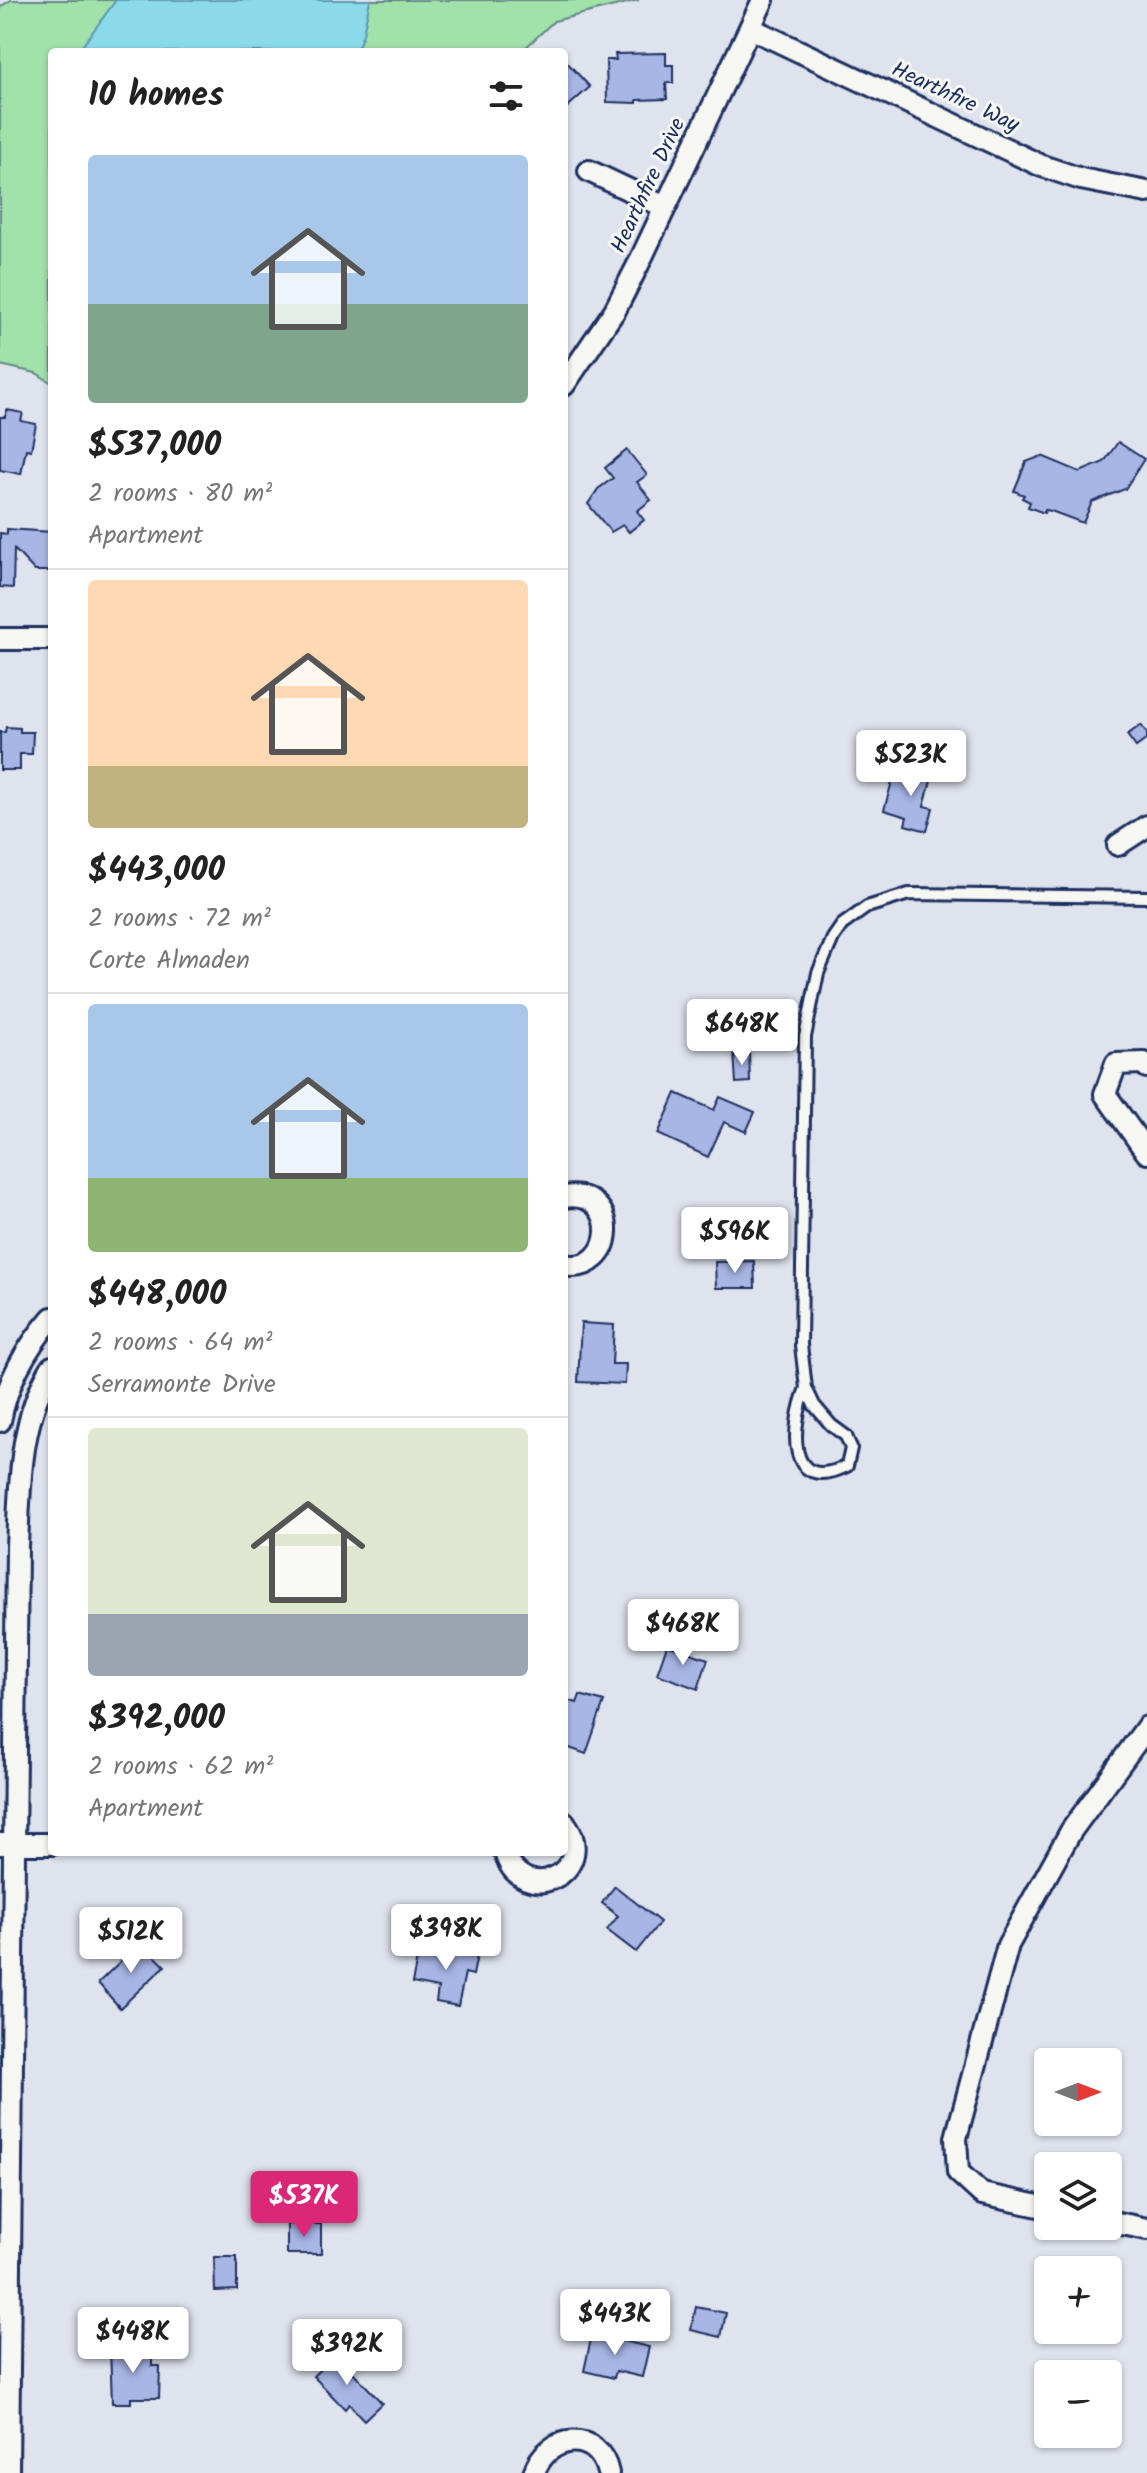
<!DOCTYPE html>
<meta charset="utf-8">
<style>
body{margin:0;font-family:Kalam,sans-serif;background:#f2f2f2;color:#222;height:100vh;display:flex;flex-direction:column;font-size:30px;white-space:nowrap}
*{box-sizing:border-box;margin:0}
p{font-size:26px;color:#767676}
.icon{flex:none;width:44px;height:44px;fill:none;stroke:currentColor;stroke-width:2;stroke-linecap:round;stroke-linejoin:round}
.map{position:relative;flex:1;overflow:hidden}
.sheet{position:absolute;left:48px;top:48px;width:520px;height:1808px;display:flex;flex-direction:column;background:#fff;border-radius:8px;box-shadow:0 2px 6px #0004}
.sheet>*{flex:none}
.needle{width:52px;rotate:90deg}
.buttons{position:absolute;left:1034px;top:2048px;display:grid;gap:16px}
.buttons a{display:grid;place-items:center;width:88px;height:88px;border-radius:8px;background:#fff;box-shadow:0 2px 6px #0004;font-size:40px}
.price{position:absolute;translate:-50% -68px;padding:0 18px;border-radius:8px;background:#fff;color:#222;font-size:26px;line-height:52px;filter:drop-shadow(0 2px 4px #0008)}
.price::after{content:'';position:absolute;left:50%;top:48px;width:24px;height:18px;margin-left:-12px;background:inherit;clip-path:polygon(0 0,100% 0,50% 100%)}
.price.selected{background:#db2777;color:#fff}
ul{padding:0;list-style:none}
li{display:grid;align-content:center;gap:16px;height:424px;padding:0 40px}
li+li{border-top:2px solid #e0e0e0}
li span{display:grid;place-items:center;height:248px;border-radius:8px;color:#555}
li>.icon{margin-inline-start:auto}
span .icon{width:144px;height:144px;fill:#fffc;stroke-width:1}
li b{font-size:34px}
h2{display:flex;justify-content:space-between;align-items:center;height:96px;padding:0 40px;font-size:34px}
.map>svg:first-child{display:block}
.green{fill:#a1e1aa;stroke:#5e8884;stroke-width:2}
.water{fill:#8bdae9;stroke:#5e96b1;stroke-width:2}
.building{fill:#a8b6e6;stroke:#1b2f5e;stroke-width:2}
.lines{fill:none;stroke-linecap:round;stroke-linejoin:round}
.lane-casing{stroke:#1b2f5e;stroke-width:16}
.street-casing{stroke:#1b2f5e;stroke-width:26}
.lane{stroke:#f6f6f2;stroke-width:10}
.street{stroke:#f6f6f2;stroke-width:20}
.labels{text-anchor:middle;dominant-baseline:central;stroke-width:6;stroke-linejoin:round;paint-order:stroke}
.street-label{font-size:22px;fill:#1b2f5e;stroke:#f6f6f2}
</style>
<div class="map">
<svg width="1147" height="2473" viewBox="0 0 1147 2473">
<rect width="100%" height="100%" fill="#dfe3ee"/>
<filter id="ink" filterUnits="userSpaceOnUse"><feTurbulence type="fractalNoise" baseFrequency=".0125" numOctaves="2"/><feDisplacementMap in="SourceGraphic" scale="16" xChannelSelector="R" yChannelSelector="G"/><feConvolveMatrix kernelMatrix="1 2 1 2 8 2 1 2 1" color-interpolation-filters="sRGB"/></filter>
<g filter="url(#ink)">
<!-- green -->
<path class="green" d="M 11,0 L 639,0 L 554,21 L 521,52 L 52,52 L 52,383 L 36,373 L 0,365 L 0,7 Z"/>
<!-- water -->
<path class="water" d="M 116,0 L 370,0 L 363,34 L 356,52 L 78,52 Z"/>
<!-- building -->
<g class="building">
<path d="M 666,53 L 666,65 L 673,65 L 673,83 L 666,83 L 667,99 L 637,100 L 637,103 L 607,102 L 606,60 L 616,60 L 615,54 Z"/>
<path d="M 564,59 L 590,87 L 564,110 Z"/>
<path d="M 7,410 L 23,413 L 21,421 L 36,424 L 31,450 L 26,449 L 21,474 L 0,470 L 0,417 L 5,417 Z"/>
<path d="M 1118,442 L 1144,459 L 1125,489 L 1092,502 L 1083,523 L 1051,511 L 1045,510 L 1044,513 L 1028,507 L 1030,502 L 1022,498 L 1024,495 L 1014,491 L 1026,462 L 1042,456 L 1080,472 L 1104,462 Z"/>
<path d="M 627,450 L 647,475 L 637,482 L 651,500 L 637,511 L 644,520 L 629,532 L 623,525 L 611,532 L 588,504 L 598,489 L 613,478 L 605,468 Z"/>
<path d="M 7,529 L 52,532 L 52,571 L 35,571 L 14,549 L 13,588 L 0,587 L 0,533 L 7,534 Z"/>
<path d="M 1141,725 L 1147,733 L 1147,739 L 1136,747 L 1127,735 Z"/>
<path d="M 6,727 L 20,728 L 20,732 L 33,732 L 32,754 L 20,754 L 20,770 L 0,770 L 0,732 L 5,732 Z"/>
<path d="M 915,768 L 933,773 L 924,806 L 933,808 L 927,831 L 905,825 L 907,817 L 884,810 L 895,771 L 913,776 Z"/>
<path d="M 749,1051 L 750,1082 L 736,1083 L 734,1052 Z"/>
<path d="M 676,1093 L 714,1110 L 720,1097 L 755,1112 L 746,1132 L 724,1122 L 708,1157 L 658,1134 Z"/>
<path d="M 754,1261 L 755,1288 L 716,1288 L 715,1262 Z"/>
<path d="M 581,1323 L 614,1325 L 612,1364 L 626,1364 L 625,1384 L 578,1382 Z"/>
<path d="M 667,1645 L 708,1659 L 698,1689 L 657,1674 Z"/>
<path d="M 580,1695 L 604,1702 L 586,1754 L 564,1746 L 564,1699 L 577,1703 Z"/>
<path d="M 615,1886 L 660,1922 L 636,1952 L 607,1930 L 618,1916 L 602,1903 Z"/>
<path d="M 446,1944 L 478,1950 L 473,1975 L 465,1973 L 458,2006 L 436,2002 L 438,1988 L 412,1983 L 418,1954 L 443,1959 Z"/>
<path d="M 135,1947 L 140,1952 L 146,1947 L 165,1966 L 120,2008 L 98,1983 Z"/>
<rect x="287" y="2224" width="34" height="30"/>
<path d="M 214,2257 L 237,2257 L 237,2290 L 215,2291 Z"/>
<path d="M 696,2307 L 726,2313 L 721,2337 L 691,2330 Z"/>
<path d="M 592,2334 L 649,2347 L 642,2377 L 616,2371 L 614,2378 L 584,2371 Z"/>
<path d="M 110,2348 L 152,2349 L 152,2366 L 160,2366 L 159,2398 L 131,2398 L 131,2403 L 112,2403 Z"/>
<path d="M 336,2354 L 382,2403 L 364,2420 L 349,2404 L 345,2409 L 313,2376 Z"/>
</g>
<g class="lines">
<defs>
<path id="lane" d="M 806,1388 C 791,1426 785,1495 847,1466 L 851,1448 L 846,1436 L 831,1425 L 814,1405 L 806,1388 L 801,1345 L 805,1037 L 818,973 L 833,938 L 842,925 L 867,907 L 909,894 L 1147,897"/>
<g id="street">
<path d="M 750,28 L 1042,166 L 1081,179 L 1147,192"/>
<path d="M 589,171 L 665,207"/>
<path d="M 564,385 L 615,310 L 638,265 L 763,0"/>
<path d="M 0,639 L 52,639"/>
<path d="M 1118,845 L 1147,826"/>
<path d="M 1147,1067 L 1144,1063 L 1116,1064 L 1105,1094 L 1147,1153"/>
<path d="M 564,1197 C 623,1188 617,1276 564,1265"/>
<path d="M 0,1421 C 7,1382 26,1348 52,1318"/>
<path d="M 0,1844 L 52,1844"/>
<path d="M 505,1852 C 521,1910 601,1872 564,1822"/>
<path d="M 1048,2208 L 982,2194 L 958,2172 L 956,2138 L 1008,1945 L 1071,1831 L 1147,1727"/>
<path d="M 1108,2221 L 1147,2229"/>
<path d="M 8,2473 L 17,1546 C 20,1483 19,1422 52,1367"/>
<path d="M 534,2473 C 547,2433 599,2429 608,2473"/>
</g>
</defs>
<!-- lane casing -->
<use href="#lane" class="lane-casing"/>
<!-- street casing -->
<use href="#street" class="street-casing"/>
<!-- lane -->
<use href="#lane" class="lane"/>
<!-- street -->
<use href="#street" class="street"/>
</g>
</g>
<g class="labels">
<!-- street labels -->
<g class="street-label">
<text transform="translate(955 98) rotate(25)">Hearthfire Way</text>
<text transform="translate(649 186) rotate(-65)">Hearthfire Drive</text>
</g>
</g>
</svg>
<div class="buttons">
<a><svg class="needle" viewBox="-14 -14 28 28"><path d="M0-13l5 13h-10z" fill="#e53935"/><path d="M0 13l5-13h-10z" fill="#767676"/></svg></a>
<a><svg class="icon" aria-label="layers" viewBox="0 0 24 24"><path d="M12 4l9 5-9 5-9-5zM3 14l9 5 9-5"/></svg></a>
<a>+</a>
<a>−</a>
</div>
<b class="price" style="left:911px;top:798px">$523K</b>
<b class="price" style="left:742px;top:1067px">$648K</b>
<b class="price" style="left:735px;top:1275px">$596K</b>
<b class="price" style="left:683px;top:1667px">$468K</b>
<b class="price" style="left:446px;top:1972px">$398K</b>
<b class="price" style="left:131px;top:1975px">$512K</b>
<b class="price selected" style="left:304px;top:2239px">$537K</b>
<b class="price" style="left:615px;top:2357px">$443K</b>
<b class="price" style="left:133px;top:2375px">$448K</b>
<b class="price" style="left:347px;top:2387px">$392K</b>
<section class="sheet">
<h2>10 homes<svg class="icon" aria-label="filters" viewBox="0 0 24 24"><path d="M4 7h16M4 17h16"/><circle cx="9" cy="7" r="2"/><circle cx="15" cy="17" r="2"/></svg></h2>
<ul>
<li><span style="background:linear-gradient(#a9c7e8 60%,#7fa58c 0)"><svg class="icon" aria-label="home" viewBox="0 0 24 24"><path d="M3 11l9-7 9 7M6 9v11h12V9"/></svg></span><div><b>$537,000</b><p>2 rooms · 80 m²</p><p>Apartment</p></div></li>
<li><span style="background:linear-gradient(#ffd9b3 75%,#c2b280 0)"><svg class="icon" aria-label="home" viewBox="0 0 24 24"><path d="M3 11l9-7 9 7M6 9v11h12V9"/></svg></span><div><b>$443,000</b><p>2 rooms · 72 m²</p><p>Corte Almaden</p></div></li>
<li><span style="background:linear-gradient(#a9c7e8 70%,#8fb573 0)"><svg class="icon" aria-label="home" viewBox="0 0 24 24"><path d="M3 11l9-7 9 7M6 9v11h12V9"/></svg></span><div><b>$448,000</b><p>2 rooms · 64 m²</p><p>Serramonte Drive</p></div></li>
<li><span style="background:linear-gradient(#dfe7d0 75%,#9aa5b1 0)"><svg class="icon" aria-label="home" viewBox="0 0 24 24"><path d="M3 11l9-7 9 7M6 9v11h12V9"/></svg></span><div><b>$392,000</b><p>2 rooms · 62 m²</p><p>Apartment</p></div></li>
</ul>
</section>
</div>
